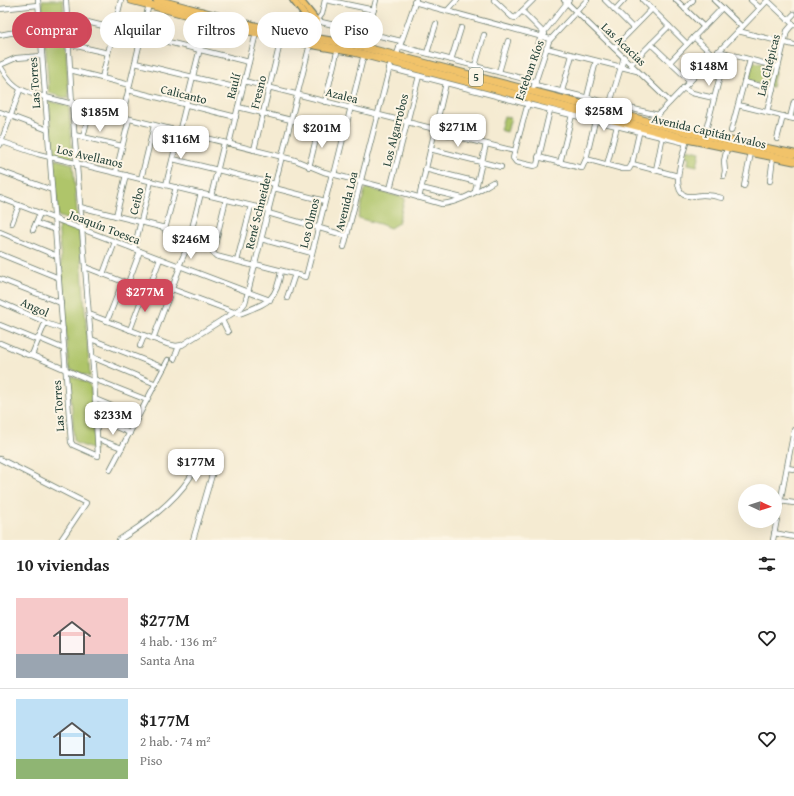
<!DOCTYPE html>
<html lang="es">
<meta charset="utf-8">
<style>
body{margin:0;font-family:"Gentium Book Plus",serif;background:#f2f2f2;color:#222;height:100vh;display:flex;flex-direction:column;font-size:15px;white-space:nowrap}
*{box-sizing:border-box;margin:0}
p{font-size:13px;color:#767676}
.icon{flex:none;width:22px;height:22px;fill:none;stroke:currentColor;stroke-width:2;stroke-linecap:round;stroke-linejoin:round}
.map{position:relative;height:540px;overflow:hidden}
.sheet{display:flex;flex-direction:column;background:#fff;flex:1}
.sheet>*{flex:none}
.hud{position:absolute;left:12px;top:12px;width:400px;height:36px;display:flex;gap:8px}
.needle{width:26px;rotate:94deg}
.fabs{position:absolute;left:738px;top:484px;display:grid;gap:8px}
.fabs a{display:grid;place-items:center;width:44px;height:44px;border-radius:50%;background:#fff;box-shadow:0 4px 16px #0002;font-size:20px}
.price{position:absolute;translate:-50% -34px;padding:0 9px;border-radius:8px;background:#fff;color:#222;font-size:13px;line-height:26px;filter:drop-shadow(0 1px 2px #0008)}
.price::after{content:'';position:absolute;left:50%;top:24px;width:12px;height:9px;margin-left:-6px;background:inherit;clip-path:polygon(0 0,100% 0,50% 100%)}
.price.selected{background:#d1495b;color:#fff}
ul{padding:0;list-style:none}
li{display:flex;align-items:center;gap:12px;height:100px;padding:0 16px}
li+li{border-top:1px solid #e0e0e0}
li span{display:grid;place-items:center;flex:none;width:112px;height:80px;border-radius:0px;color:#555}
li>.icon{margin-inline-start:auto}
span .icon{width:48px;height:48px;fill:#fffc;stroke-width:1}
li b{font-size:17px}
h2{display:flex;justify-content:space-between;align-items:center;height:48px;padding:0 16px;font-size:17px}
.chip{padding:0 14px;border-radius:18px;background:#fff;box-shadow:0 4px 16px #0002;font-size:14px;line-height:36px}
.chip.selected{background:#d1495b;color:#fff}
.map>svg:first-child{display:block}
.green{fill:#afc56a;stroke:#67814f}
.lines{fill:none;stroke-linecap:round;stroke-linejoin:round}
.minor-casing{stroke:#6a7a6b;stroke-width:6}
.major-casing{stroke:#6a7a6b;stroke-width:8}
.highway-casing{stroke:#6a7a6b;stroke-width:9}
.minor{stroke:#fff;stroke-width:4.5}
.major{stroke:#f1c36a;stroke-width:5.5}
.highway{stroke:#f1c36a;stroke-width:7}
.labels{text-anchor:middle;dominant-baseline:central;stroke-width:4;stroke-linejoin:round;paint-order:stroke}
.shield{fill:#fcf5e5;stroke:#617469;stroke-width:1}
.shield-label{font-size:11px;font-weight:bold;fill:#1f3d34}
.street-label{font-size:12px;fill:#1f3d34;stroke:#fcf5e5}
</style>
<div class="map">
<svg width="794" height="540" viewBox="0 0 794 540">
<rect width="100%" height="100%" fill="#fcf5e5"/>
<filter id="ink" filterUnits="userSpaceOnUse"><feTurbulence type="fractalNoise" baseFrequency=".025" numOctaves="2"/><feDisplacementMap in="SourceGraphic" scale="8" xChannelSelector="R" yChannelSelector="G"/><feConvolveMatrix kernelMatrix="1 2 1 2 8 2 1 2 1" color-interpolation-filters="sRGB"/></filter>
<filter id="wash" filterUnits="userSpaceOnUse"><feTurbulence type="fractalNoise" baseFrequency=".012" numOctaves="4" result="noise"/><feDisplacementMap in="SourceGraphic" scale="16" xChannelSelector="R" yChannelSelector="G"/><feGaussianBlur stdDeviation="0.9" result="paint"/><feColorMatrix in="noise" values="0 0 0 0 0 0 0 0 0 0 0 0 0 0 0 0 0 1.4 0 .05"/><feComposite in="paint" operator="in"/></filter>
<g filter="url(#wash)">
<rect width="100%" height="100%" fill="#f5ebd2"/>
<!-- green -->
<g class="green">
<path d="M 42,0 L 63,0 L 69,99 L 49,93 Z"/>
<path d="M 751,61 L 776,67 L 772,87 L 747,81 Z"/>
<path d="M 49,101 L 69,106 L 73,159 L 53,154 Z"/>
<path d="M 504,116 L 511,118 L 507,132 L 500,130 Z"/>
<path d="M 687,149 L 700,152 L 697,166 L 688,164 L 689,157 L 685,156 Z"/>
<path d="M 54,159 L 73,164 L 78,224 L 58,216 Z"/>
<path d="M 367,188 L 405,198 L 398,223 L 390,228 L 380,224 L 358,218 L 365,190 Z"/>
<path d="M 58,221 L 79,229 L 90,377 L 69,369 Z"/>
<path d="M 72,376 L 88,383 L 91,388 L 95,450 L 94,450 L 76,443 L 74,441 L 70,378 Z"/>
</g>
</g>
<g filter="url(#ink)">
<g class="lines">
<defs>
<g id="minor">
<path d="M 38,0 L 71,442 L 73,445 L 98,456 L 94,379 L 72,104 L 66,0"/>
<path d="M 326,0 L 374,10"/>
<path d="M 494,0 L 512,17 L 515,18 L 533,0"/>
<path d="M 564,0 L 670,102"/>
<path d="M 605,0 L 633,28"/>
<path d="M 643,0 L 687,44"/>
<path d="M 676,0 L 704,27"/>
<path d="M 714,0 L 742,27"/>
<path d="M 751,0 L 760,8"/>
<path d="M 767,0 L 794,25"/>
<path d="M 414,2 L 550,39"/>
<path d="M 0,9 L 38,5"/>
<path d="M 685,9 L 693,0"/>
<path d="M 615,10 L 624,0"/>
<path d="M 447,11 L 457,0"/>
<path d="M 522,11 L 545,34"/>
<path d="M 67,17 L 249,62"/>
<path d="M 788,20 L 794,14"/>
<path d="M 315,21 L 317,21 L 322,14 L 325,0"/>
<path d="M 317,21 L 401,41"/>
<path d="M 738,31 L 794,45"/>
<path d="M 0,35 L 10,33 L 40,30"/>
<path d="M 694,37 L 714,56"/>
<path d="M 68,44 L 108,53"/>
<path d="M 651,44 L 690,81"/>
<path d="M 399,46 L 536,82"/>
<path d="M 364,48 L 376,0"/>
<path d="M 546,48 L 637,71"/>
<path d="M 614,48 L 652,9"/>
<path d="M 718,51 L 778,67"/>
<path d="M 427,53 L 436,24"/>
<path d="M 396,57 L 416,0"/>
<path d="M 451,60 L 461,28"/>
<path d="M 670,62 L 722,8"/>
<path d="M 135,63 L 242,89"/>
<path d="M 631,64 L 669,26"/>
<path d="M 0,65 L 16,58 L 42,56"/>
<path d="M 0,66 C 8,79 14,88 30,93 L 122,117 L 295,160 L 324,172 L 390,189 L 442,204 C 461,202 477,191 493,182"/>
<path d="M 475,66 L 484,35"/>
<path d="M 389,68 L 527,104 L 686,143 C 683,155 671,187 684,195 C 690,198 697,195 703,195 C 710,195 716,196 722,198"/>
<path d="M 70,70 L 130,85"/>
<path d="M 499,72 L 508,41"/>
<path d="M 102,78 L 121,0"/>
<path d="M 527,80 L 541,36 L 569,0"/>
<path d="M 244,81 L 435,129"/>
<path d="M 744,82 L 773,89"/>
<path d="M 535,85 L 658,115"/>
<path d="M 683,88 L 692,93 L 714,98"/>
<path d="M 128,90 L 236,117"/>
<path d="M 562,91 L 572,55"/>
<path d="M 532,92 L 549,41 L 587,0"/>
<path d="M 587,97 L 596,61"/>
<path d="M 325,102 L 338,48"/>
<path d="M 528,103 L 513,158 L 516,162 L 534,166 L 537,165 L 550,110"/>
<path d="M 610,103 L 624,57"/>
<path d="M 738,105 L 794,119"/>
<path d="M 238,107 L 344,133"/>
<path d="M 0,112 L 48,130"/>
<path d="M 767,112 L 787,31 L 793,24"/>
<path d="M 122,117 L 150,0"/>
<path d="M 790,118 L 794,102"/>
<path d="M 650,123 L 768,0"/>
<path d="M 707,126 L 726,53"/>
<path d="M 434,131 L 515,151"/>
<path d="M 731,131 L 750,60"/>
<path d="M 74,135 L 122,146"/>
<path d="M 83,137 L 90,109"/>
<path d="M 777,139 L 783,116"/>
<path d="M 0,141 L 38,154 L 269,210"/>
<path d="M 229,144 L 256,33"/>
<path d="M 0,145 L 20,90"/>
<path d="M 430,149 L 501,167"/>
<path d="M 254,150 L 281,39"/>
<path d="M 538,157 L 582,168 L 586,159 L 595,121"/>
<path d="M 173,159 L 275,184"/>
<path d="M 586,159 L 623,169 L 629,169 L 632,164 L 640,129"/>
<path d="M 560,163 L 572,115"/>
<path d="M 632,164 L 678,176"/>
<path d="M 607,165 L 617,126"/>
<path d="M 309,167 L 319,127"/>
<path d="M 425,169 L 477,182"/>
<path d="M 656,170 L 663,135"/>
<path d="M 0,171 L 52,190"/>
<path d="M 116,172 L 129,119"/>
<path d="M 334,175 L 364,54"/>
<path d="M 724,176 L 725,171 L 724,161 L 727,148"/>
<path d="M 141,179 L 154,126"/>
<path d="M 770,181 L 773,157"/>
<path d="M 166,185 L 207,20"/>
<path d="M 744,186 L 751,153"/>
<path d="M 176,187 L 165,229 L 166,234 L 169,236 L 214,247"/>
<path d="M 274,188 L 325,201"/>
<path d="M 421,188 L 462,198"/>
<path d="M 390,189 L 419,76"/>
<path d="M 475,192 L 486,144"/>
<path d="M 211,196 L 224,143"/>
<path d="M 0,198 L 248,292"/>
<path d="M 419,198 L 446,83"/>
<path d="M 226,199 L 213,253 L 216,256 L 255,266"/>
<path d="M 80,207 L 165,228"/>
<path d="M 268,213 L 347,236"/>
<path d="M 116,216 L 126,175"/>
<path d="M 12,223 L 19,205"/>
<path d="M 36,223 L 56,230"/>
<path d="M 33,230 L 40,213"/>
<path d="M 0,232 L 57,256"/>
<path d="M 261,239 L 312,253"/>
<path d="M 344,247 L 390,66"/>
<path d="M 134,249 L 151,181"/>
<path d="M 0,254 L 59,278"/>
<path d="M 237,261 L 251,206"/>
<path d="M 255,264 L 306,277 L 332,174"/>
<path d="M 179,266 L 187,248 L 201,193"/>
<path d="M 85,267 L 168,299"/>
<path d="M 103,274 L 115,242"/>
<path d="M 0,279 L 61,303"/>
<path d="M 128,283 L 140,251"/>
<path d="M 172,289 L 239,314 C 266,303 276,303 281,271"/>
<path d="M 148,291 L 160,259"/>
<path d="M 248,292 L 270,300"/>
<path d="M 287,298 L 295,274"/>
<path d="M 0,302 L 43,321 L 45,323 L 63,329"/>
<path d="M 89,314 L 167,344 L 176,346 L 182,345 L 241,308 L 245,303 L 248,292 L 310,44"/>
<path d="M 222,320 L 228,332"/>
<path d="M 107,321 L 123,281"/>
<path d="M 0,325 L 37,340"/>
<path d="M 130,330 L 145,290"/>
<path d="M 38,338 L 64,349"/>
<path d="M 91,339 L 164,368"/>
<path d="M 153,339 L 180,267"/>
<path d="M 0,343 L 28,355 L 32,355 L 94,382"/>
<path d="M 140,346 L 144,336"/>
<path d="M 32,355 L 45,323"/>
<path d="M 92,357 L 156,384"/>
<path d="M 174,359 L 179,346"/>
<path d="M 94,379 L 147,400"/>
<path d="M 95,399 L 138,417"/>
<path d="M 97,419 L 130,433"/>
<path d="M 98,439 L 122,448"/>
<path d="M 0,459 L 86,503 L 61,540"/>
<path d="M 787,468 L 794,469"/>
<path d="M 110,470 L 168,360"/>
<path d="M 780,501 L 794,503"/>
<path d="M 774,533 L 794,537"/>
<path d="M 119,540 C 142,526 174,502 189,479 C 195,471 198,457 208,453 L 213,454 L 216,457 L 216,461 L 193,540"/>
<path d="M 773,540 L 794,430"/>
</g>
<g id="major">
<path d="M 293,0 L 310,22 L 309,39"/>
<path d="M 300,0 L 317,21 L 315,38 L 313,41"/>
</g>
<g id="highway">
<path d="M 131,0 L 276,38 L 354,52 L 687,139 L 794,161"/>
<path d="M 157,0 L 278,32 L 355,45 L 692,133 L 794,154"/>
</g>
</defs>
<!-- minor casing -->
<use href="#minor" class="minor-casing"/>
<!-- major casing -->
<use href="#major" class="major-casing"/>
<!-- highway casing -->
<use href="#highway" class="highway-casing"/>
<!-- minor -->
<use href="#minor" class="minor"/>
<!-- major -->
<use href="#major" class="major"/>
<!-- highway -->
<use href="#highway" class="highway"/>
</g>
</g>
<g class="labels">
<!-- shield labels -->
<rect class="shield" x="469" y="68" width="14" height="18" rx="3"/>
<g class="shield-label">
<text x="476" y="77">5</text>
</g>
<!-- street labels -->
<g class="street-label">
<text transform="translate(624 44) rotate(44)">Las Acacias</text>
<text transform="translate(768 65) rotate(-76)">Las Chépicas</text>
<text transform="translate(529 70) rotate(-70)">Esteban Ríos</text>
<text transform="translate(34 83) rotate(-94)">Las Torres</text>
<text transform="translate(233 86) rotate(-76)">Raulí</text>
<text transform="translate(258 92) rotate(-76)">Fresno</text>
<text transform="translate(184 94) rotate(14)">Calicanto</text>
<text transform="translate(342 95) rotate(14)">Azalea</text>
<text transform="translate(395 130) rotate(-76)">Los Algarrobos</text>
<text transform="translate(709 131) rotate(13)">Avenida Capitán Ávalos</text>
<text transform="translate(90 156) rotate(13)">Los Avellanos</text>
<text transform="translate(136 201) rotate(-76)">Ceibo</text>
<text transform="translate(346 201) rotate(-76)">Avenida Loa</text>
<text transform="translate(258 211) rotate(-76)">René Schneider</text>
<text transform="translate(309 223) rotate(-76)">Los Olmos</text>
<text transform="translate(105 227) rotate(21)">Joaquín Toesca</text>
<text transform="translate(35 307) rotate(24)">Angol</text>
<text transform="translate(58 406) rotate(-94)">Las Torres</text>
</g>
</g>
</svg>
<div class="fabs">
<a><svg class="needle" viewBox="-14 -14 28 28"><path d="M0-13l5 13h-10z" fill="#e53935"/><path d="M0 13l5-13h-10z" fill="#767676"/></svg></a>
</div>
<b class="price" style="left:709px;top:87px">$148M</b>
<b class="price" style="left:604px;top:132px">$258M</b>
<b class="price" style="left:100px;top:133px">$185M</b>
<b class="price" style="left:458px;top:148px">$271M</b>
<b class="price" style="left:322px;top:149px">$201M</b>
<b class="price" style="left:181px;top:160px">$116M</b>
<b class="price" style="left:191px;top:260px">$246M</b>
<b class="price selected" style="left:145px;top:313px">$277M</b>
<b class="price" style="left:113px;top:436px">$233M</b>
<b class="price" style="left:196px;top:483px">$177M</b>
<div class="hud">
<a class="chip selected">Comprar</a>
<a class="chip">Alquilar</a>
<a class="chip">Filtros</a>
<a class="chip">Nuevo</a>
<a class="chip">Piso</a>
</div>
</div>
<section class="sheet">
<h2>10 viviendas<svg class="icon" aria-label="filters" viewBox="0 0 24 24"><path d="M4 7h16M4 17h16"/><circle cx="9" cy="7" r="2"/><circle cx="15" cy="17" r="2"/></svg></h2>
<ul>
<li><span style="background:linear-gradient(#f6c9c9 70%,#9aa5b1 0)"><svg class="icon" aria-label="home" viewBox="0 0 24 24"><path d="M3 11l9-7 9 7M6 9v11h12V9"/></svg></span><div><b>$277M</b><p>4 hab. · 136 m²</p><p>Santa Ana</p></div><svg class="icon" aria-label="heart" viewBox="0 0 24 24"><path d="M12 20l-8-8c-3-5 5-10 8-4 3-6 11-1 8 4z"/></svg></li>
<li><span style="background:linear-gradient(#bfe0f5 75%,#8fb573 0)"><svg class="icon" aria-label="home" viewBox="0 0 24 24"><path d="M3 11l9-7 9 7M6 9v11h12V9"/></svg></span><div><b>$177M</b><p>2 hab. · 74 m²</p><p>Piso</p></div><svg class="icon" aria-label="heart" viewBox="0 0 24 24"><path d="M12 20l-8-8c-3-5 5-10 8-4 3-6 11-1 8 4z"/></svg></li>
</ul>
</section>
